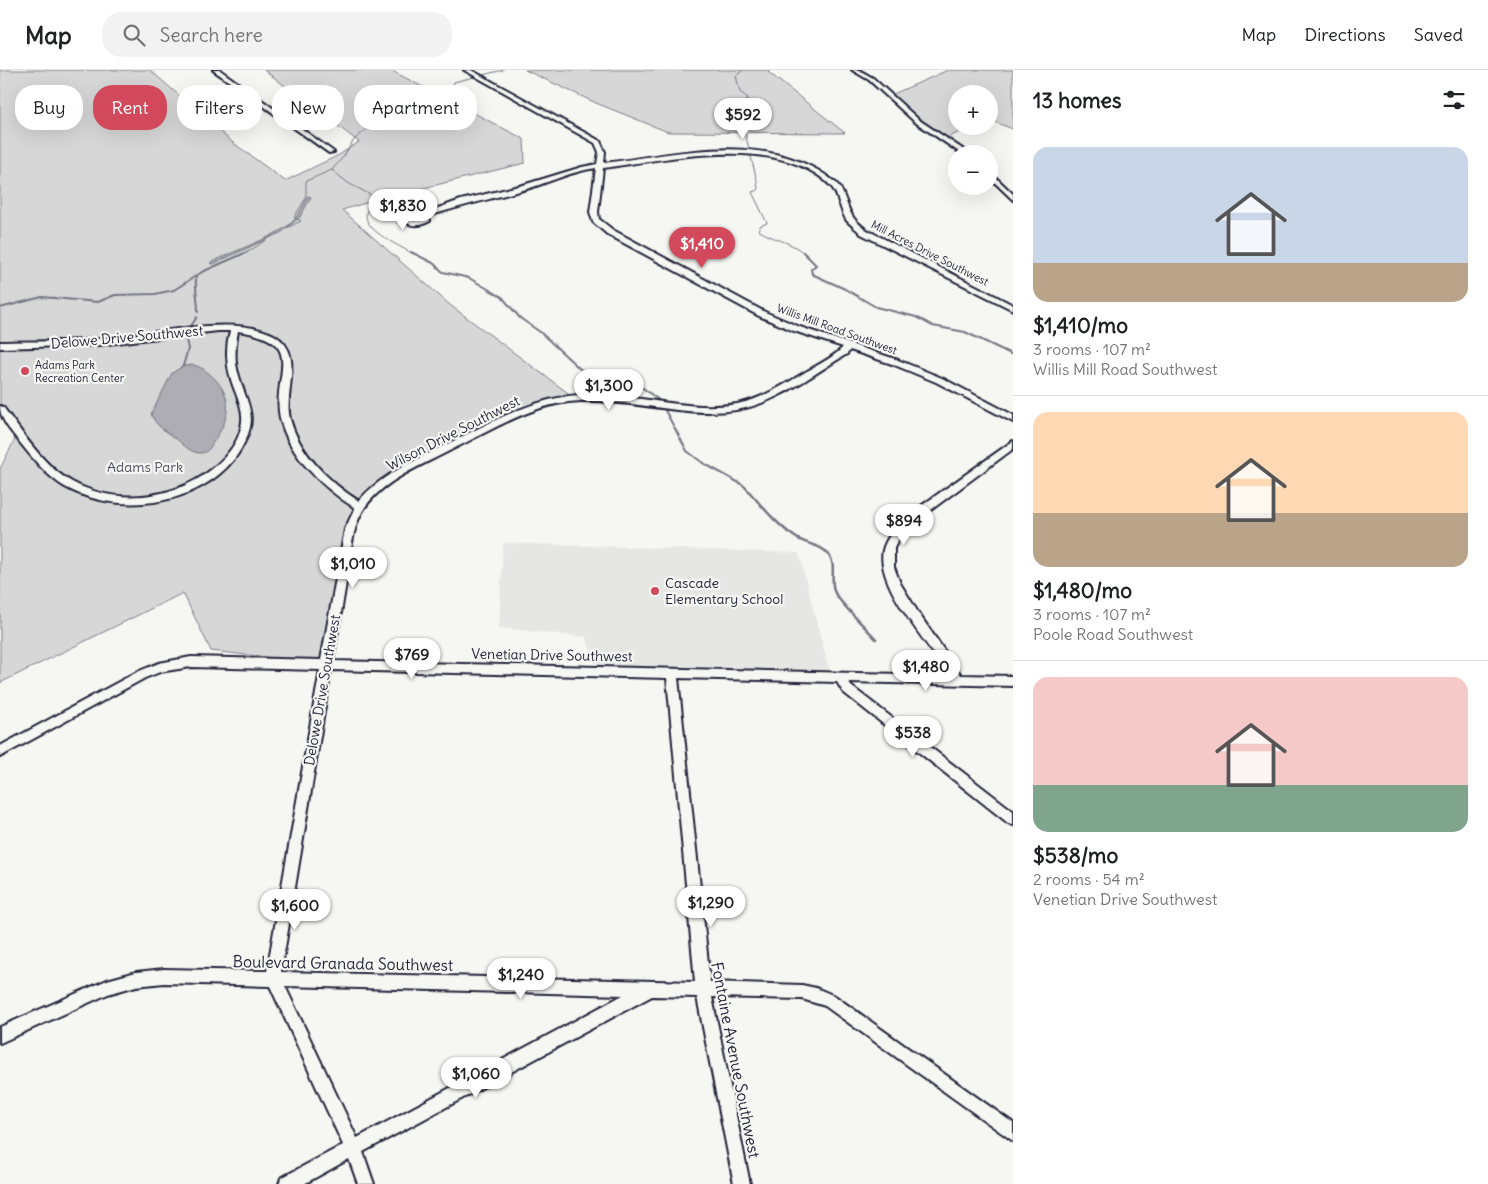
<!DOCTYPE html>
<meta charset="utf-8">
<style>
body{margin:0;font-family:Delius,sans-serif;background:#f2f2f2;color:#202124;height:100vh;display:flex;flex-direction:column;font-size:19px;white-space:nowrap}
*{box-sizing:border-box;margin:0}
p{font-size:16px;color:#757577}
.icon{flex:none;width:28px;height:28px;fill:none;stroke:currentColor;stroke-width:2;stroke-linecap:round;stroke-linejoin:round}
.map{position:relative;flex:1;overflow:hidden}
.side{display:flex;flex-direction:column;background:#fff;width:475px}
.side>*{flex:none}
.banner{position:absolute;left:15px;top:15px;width:475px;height:45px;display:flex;gap:10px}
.buttons{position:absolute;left:948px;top:15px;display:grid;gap:10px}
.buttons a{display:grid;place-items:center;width:50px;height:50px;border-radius:50%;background:#fff;box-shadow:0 5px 20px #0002;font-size:25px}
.price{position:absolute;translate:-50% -42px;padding:0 11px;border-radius:18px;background:#fff;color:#222;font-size:16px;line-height:32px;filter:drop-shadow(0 1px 2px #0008)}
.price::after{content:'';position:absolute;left:50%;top:30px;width:15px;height:11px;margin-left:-8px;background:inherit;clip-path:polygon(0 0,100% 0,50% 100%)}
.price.current{background:#d1495b;color:#fff}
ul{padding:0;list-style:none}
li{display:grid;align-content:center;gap:10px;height:265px;padding:0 20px}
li+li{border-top:1px solid #e0e0e0}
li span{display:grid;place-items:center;height:155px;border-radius:15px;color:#555}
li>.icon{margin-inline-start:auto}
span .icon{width:90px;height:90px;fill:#fffc;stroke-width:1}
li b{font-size:21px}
h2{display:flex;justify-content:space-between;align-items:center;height:60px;padding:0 20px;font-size:21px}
.pill{padding:0 18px;border-radius:20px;background:#fff;box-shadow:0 5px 20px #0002;font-size:18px;line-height:45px}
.pill.current{background:#d1495b;color:#fff}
header{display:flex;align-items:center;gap:30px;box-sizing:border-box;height:70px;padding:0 25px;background:#fff;border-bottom:1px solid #e0e0e0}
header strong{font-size:24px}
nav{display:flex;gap:28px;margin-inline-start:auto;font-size:18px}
.search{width:350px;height:45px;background:#f2f2f2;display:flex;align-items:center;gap:12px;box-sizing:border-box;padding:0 18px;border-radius:20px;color:#757577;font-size:19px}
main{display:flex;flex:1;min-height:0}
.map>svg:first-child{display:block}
.built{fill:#e6e6e4}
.green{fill:#d7d7d7;stroke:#7c7c89}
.water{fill:#adadb3;stroke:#757583}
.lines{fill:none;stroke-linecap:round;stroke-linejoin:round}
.stream-far2{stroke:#757583;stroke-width:1}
.stream-far1{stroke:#757583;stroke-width:2}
.stream{stroke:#757583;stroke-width:2.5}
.minor-casing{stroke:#22223b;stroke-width:4}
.minor{fill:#f6f6f2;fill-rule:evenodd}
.poi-dot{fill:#d1495b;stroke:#f6f6f2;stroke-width:2}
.labels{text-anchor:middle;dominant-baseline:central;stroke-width:4.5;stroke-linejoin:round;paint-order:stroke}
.far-street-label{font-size:11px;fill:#22223b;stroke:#f6f6f2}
.far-poi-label{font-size:11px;fill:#22223b;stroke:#f6f6f2;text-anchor:start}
.street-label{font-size:14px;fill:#22223b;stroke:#f6f6f2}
.park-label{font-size:14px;fill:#4f4f62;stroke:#f6f6f2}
.poi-label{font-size:14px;fill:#22223b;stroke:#f6f6f2;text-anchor:start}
.near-street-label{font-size:16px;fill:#22223b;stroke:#f6f6f2}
</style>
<header>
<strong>Map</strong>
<div class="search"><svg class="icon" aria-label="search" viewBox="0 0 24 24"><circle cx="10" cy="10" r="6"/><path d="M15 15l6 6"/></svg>Search here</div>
<nav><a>Map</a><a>Directions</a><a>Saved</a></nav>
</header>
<main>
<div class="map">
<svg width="1013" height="1114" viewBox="0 0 1013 1114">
<rect width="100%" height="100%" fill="#f6f6f2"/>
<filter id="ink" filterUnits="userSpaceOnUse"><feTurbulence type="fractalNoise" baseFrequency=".02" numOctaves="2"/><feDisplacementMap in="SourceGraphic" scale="10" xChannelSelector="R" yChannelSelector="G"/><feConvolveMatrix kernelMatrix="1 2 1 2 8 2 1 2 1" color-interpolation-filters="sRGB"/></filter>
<g filter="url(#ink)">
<!-- built -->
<path class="built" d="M 503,473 L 799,483 L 831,608 L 600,605 L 586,567 L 499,558 Z"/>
<!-- green -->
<g class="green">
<path d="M 0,0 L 150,0 L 232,72 L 285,111 L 339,85 L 359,72 L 264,0 L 390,0 L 524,69 L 525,93 L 379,129 L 342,140 L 450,235 L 576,329 L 542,332 L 509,346 L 380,417 L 356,438 L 321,593 L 211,581 L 183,523 L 0,613 L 0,399 L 17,365 L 0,341 Z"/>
<path d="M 525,0 L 771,0 L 768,2 L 845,63 L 668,62 L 596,33 Z"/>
<path d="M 948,0 L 1013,0 L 1013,59 L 989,50 L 989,24 L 956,24 L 956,56 L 973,56 L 947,68 L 913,47 L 891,25 Z"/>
</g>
<!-- water -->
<g class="water">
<path d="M 308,126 L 311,127 L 300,147 L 282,162 L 213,194 L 210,193 C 230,182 282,165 294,150 C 300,143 304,134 308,126 Z"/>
<path d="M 193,295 C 202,297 208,302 215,309 C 234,330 229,349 214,371 C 211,376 208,383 201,383 C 191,384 182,373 175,368 C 166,362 155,355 151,344 L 172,303 L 183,296 Z"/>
</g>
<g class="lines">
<!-- stream-far2 -->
<g class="stream-far2">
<path d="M 743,0 L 736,6 L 740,22 L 748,28 L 740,43 L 757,111 L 758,120 L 752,122 L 767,153 L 760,156 L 758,160 C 773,170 791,171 805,184"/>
<path d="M 332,100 L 348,113 L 371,125 L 374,131 C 347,155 396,173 413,184"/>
<path d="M 285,159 L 301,151 L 294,147 L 306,128 L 306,111 L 332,100 L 344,86 L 353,71 L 376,51 L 414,33 L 451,30 L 458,24 L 457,18 L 453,15 L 454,12 L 503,0"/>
<path d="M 245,184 L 272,166"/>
</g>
<!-- stream-far1 -->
<g class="stream-far1">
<path d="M 411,182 L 433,193 L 443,202 L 469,208 L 502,227 L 520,248 L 540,262 L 580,299 L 589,303 L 621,306 L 631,309 L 660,331 L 687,381 L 703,393 L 743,415 L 747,419"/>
<path d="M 803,182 L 816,195 L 811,199 L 812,204 L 845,219 L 876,237 L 916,247 L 933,256 L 965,262 L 1013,285"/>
<path d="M 196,207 C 195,220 198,229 198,242"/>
<path d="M 0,238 L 42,227 L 98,232 L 115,225 L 155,224 L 174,220 L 202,202 L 247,182"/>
<path d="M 183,296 L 188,279 L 185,265 L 197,247"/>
</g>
<!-- stream -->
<path class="stream" d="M 746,418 C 761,435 776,454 795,467 C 806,475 821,474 829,485 C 837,496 829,511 835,523 C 839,532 867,559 876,569"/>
<defs>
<g id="minor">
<path d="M 213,0 L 220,0 L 334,82 L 329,83 Z"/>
<path d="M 464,0 L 471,0 L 600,71 L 605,82 L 604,93 C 679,84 771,59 836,113 C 845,121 846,137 853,147 C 856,152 862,156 867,160 L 1013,235 L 1013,240 L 861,164 C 857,159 851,155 847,151 C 840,141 839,125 831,116 C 779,63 669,89 603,98 L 598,142 L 599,149 L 613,160 L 765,242 L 800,257 L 898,290 L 942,308 L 1013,345 L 1013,352 L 936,312 L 892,294 L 850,280 L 847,284 C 813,304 776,334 736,340 C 684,348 633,329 581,331 C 535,332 492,360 451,380 C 421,396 380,411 362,442 C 352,460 351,481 348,501 C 343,531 338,561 333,591 L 948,605 C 931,575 875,516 883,480 C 886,468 896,458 904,448 L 1013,371 L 1013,379 L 912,454 L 899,469 L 894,478 L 894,497 L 900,513 L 919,544 L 961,605 L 1013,606 L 1013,616 L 849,612 L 851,616 L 1013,741 L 1013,755 L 1008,753 L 843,622 L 837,612 L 678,608 L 710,912 L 802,915 L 816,918 L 835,926 L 1013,1053 L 1013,1071 L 825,936 L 802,929 L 712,927 L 750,1114 L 734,1114 L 697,927 L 652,926 L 363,1082 L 374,1114 L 358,1114 L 349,1089 L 304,1114 L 279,1114 L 281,1108 L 343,1075 L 270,916 L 164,913 L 136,916 L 108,924 L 0,973 L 0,957 L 107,910 L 136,902 L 164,899 L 267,901 L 320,600 L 191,597 L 160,602 L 145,608 L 0,687 L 0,676 L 137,602 L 159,593 L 191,587 L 321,590 L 345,459 L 355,438 C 323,418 289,386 280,348 C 271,304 309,271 238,261 C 235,276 234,292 239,306 C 247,335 259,346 243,375 C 241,379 238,384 235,388 C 197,437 117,446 65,417 C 48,407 34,390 22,375 C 13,363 0,351 0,336 L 3,337 C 23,363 43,396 72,412 C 118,437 182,429 220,392 C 229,383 239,370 241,357 C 246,339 234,323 230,306 C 226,291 226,275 230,261 L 218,261 L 99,275 L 0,278 L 0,272 C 33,271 66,272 98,269 C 145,266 233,243 274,265 C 306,283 283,321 290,349 C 299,383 330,413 359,431 C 380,405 413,392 441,377 C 485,356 529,329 578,325 C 631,321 684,343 737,334 C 759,330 780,317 799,306 C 811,298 834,288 843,277 L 794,261 L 759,246 L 607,164 L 593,152 L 590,142 L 596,98 C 573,101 552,111 530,118 C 496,128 462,135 429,146 L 430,151 C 421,156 410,158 403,149 L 409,142 L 424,143 L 461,130 L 523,115 L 582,97 L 597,94 L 599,82 L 595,73 ZM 414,146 L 422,147 L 423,148 L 414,151 L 411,149 ZM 331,600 L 667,608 L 695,912 L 281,902 ZM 285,916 L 623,925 L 357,1068 Z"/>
<path d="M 852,0 L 859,0 L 873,8 L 919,50 L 970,84 L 962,84 L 915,52 L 869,10 Z"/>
<path d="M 989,101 L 1013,124 L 1013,130 L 989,107 Z"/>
</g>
</defs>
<!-- minor casing -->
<use href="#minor" class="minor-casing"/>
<!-- minor -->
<use href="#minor" class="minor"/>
</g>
</g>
<!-- markers -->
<g class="poi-dot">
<circle cx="25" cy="301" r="5"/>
<circle cx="655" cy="521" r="5"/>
</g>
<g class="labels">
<!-- far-street labels -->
<g class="far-street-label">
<text transform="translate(930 183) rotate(27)">Mill Acres Drive Southwest</text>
<text transform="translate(837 259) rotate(20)">Willis Mill Road Southwest</text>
</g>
<!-- far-poi labels -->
<g class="far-poi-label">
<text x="35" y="295">Adams Park<tspan x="35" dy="13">Recreation Center</tspan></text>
</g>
<!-- street labels -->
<g class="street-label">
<text transform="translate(127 267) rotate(-5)">Delowe Drive Southwest</text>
<text transform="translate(453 363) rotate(-27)">Wilson Drive Southwest</text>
<text transform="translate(552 585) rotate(1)">Venetian Drive Southwest</text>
<text transform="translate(322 620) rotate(-80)">Delowe Drive Southwest</text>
</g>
<!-- park labels -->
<g class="park-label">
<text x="145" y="397">Adams Park</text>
</g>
<!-- poi labels -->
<g class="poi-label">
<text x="665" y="513">Cascade<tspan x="665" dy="16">Elementary School</tspan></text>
</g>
<!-- near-street labels -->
<g class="near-street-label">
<text transform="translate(343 893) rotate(1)">Boulevard Granada Southwest</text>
<text transform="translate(736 990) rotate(79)">Fontaine Avenue Southwest</text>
</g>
</g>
</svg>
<div class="buttons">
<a>+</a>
<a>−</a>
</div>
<b class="price" style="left:743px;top:70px">$592</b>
<b class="price" style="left:403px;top:161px">$1,830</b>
<b class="price current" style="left:702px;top:199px">$1,410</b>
<b class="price" style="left:609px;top:341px">$1,300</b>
<b class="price" style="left:904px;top:476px">$894</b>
<b class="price" style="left:353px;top:519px">$1,010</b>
<b class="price" style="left:412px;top:610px">$769</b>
<b class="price" style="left:926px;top:622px">$1,480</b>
<b class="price" style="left:913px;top:688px">$538</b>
<b class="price" style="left:711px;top:858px">$1,290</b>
<b class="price" style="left:295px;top:861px">$1,600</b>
<b class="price" style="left:521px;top:930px">$1,240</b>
<b class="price" style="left:476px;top:1029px">$1,060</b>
<div class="banner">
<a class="pill">Buy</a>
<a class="pill current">Rent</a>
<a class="pill">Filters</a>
<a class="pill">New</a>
<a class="pill">Apartment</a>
</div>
</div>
<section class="side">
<h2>13 homes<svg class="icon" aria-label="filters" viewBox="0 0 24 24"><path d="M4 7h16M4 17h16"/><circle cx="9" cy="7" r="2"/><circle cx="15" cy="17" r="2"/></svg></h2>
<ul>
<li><span style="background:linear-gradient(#c9d6e8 75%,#b9a48a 0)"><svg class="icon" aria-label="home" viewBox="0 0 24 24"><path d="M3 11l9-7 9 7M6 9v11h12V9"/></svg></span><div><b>$1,410/mo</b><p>3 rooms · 107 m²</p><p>Willis Mill Road Southwest</p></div></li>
<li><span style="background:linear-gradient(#ffd9b3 65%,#b9a48a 0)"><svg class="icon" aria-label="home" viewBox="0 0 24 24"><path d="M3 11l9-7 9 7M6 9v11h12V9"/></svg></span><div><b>$1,480/mo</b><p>3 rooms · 107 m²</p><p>Poole Road Southwest</p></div></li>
<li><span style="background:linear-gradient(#f6c9c9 70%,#7fa58c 0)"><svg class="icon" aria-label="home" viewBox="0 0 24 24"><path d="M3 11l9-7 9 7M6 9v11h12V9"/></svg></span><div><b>$538/mo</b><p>2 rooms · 54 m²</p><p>Venetian Drive Southwest</p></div></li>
</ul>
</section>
</main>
